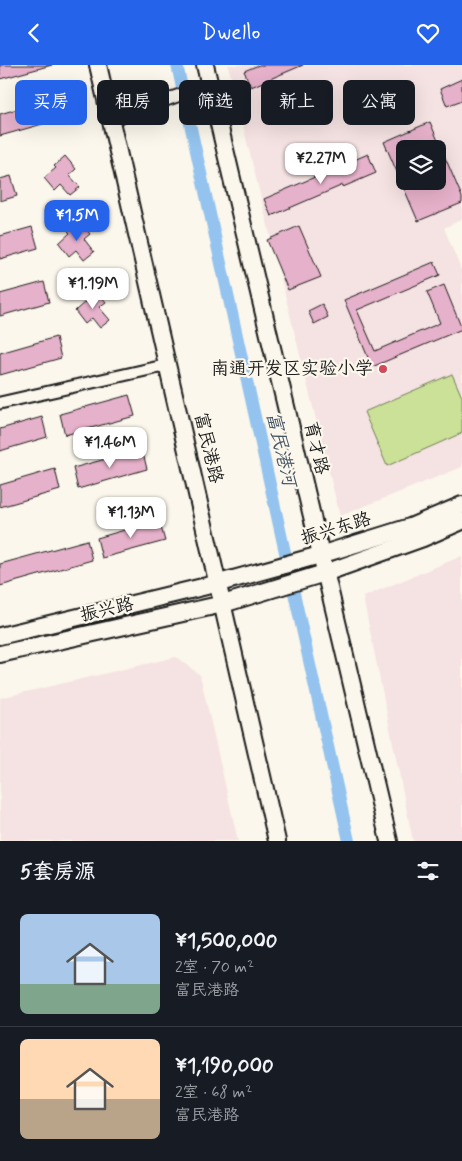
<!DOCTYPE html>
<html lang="zh">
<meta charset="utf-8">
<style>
body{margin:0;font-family:Mynerve,"LXGW WenKai TC",sans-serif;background:#242831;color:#f1f3f6;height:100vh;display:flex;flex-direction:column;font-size:19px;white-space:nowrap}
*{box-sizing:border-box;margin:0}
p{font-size:16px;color:#9ea1a6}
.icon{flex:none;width:28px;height:28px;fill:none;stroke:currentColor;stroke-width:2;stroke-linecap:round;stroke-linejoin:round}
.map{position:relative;height:776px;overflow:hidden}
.side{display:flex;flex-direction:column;background:#171b24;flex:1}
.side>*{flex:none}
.banner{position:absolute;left:15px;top:15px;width:432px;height:45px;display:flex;gap:10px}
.tools{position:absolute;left:396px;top:75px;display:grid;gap:10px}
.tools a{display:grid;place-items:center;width:50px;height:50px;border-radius:8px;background:#171b24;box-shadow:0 5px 20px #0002;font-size:25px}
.price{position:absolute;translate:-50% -42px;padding:0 11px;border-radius:10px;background:#fff;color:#222;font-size:16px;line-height:32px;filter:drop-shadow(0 1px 2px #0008)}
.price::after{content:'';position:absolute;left:50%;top:30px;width:15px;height:11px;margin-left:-8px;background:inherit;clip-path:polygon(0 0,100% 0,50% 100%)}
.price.on{background:#2563eb;color:#fff}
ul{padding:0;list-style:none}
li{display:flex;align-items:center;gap:15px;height:125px;padding:0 20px}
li+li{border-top:1px solid #363941}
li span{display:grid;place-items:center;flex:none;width:140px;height:100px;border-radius:8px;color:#555}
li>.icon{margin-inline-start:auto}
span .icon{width:60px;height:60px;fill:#fffc;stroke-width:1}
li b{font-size:21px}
h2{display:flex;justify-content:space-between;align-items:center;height:60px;padding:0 20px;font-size:21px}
.chip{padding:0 18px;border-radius:8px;background:#171b24;box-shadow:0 5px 20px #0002;font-size:18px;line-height:45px}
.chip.on{background:#2563eb;color:#fff}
header{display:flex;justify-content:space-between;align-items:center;height:65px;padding:0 20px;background:#2563eb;color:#fff;font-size:22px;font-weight:600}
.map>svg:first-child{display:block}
.built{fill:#f5e2e2;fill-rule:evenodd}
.green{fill:#cae197;stroke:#737e5a}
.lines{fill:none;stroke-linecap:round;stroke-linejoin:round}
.canal{stroke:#93c3ee;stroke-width:12}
.building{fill:#e6b1ca;stroke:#1c1c1c;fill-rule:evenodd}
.street-casing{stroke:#1c1c1c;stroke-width:15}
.secondary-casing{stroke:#1c1c1c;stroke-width:20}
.street{stroke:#fbf7ec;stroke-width:11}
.secondary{stroke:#fbf7ec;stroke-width:16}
.poi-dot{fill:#d1495b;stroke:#fbf7ec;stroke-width:2}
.labels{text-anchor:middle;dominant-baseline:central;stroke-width:4.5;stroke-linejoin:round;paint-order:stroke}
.poi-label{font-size:18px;fill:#1c1c1c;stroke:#fbf7ec;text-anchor:end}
.street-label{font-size:18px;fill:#1c1c1c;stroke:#fbf7ec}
.water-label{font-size:19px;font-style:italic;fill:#465666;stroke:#fbf7ec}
</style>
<header><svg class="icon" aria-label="back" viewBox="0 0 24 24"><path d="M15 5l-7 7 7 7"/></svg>Dwello<svg class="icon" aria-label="heart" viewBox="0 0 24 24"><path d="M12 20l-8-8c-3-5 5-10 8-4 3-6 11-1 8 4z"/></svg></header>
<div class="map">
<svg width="462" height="776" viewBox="0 0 462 776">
<rect width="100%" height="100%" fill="#fbf7ec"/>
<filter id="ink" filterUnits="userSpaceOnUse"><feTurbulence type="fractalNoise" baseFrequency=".02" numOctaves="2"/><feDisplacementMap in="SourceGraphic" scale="10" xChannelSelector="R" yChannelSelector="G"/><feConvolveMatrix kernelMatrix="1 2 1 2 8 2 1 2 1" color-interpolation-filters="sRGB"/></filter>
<g filter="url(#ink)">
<!-- built -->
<g class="built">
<path d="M 228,0 L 462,0 L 462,154 L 444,163 L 462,207 L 462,402 L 340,451 ZM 405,84 L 438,84 L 438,116 L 405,116 Z"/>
<path d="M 462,491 L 462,776 L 413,776 L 363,532 Z"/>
<path d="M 176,592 L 200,610 L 238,776 L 0,776 L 0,633 Z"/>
</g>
<!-- green -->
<path class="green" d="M 452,309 L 462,332 L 462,368 L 387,401 L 364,347 Z"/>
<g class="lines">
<!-- canal -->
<path class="canal" d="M 177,0 L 349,776"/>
</g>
<!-- building -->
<g class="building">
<path d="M 0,0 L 52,0 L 0,14 Z"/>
<path d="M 259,0 L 303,0 L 251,22 L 244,6 Z"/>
<path d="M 462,14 L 462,35 L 447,41 L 440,24 Z"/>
<path d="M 59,32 L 64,53 L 0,71 L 0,49 Z"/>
<path d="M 430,57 L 462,132 L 462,138 L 418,156 L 384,77 ZM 405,84 L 438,84 L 438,116 L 405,116 Z"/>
<path d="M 368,89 L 376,108 L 343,122 L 343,120 L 271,151 L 264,134 Z"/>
<path d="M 65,91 L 76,104 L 69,110 L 80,122 L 70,130 L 61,120 L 55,126 L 44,113 L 56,103 L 54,101 Z"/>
<path d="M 11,111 L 17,131 L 0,136 L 0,114 Z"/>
<path d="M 79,156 L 90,169 L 84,174 L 94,187 L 84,195 L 76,185 L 69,191 L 59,178 L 70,168 L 68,166 Z"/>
<path d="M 299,161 L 321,212 L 288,225 L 267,175 Z"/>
<path d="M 32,162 L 38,183 L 0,194 L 0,171 Z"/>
<path d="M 434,197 L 440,210 L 357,245 L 375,286 L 440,258 L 427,227 L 444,220 L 462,264 L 372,302 L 344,235 Z"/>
<path d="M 44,217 L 49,237 L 0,251 L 0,229 Z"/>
<path d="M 95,224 L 106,237 L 99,242 L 110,255 L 100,263 L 92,253 L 85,259 L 75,246 L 86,236 L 84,234 Z"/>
<path d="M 322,239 L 328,252 L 314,259 L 308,246 Z"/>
<path d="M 56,272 L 61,293 L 0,310 L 0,288 Z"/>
<path d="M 129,330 L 135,351 L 65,370 L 60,349 Z"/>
<path d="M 42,352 L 47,372 L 0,386 L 0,364 Z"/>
<path d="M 142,384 L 147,404 L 78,424 L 73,403 Z"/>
<path d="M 55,404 L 60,425 L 0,442 L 0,420 Z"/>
<path d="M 159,455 L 165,476 L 102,493 L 97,473 Z"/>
<path d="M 87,475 L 92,495 L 0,521 L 0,499 Z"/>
</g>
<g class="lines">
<defs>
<g id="street">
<path d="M 111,55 L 210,19"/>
<path d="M 0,338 L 168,300"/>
</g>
<g id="secondary">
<path d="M 98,0 L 277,776"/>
<path d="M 205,0 L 389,776"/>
<path d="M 0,571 L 219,518 L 320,490 L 410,462 L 462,440"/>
<path d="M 0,589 L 223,539 L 325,508 L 423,473 L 462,456"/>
</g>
</defs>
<!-- street casing -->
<use href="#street" class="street-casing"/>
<!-- secondary casing -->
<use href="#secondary" class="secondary-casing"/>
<!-- street -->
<use href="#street" class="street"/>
<!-- secondary -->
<use href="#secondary" class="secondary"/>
</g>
</g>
<!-- markers -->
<circle class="poi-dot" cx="383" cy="304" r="5"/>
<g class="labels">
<!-- poi labels -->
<g class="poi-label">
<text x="373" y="304">南通开发区实验小学</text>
</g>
<!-- street labels -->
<g class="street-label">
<text transform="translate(208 383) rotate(77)">富民港路</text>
<text transform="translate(316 383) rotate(77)">育才路</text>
<text transform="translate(336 464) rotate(-17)">振兴东路</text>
<text transform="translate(107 545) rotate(-13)">振兴路</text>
</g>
<!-- water labels -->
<g class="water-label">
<text transform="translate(281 384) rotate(77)">富民港河</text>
</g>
</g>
</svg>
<div class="tools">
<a><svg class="icon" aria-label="layers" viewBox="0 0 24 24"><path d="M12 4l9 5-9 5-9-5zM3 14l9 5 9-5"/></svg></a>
</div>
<b class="price" style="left:321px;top:120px">¥2.27M</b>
<b class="price on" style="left:77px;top:177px">¥1.5M</b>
<b class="price" style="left:93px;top:245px">¥1.19M</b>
<b class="price" style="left:110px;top:404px">¥1.46M</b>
<b class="price" style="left:131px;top:474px">¥1.13M</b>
<div class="banner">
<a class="chip on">买房</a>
<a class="chip">租房</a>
<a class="chip">筛选</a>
<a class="chip">新上</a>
<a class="chip">公寓</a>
</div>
</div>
<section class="side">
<h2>5套房源<svg class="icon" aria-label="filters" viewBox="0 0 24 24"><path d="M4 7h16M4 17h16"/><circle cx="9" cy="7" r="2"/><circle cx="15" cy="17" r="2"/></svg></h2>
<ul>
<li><span style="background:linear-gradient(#a9c7e8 70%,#7fa58c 0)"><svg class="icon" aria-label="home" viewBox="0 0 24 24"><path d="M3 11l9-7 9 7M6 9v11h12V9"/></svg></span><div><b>¥1,500,000</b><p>2室 · 70 m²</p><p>富民港路</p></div></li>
<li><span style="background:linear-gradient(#ffd9b3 60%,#b9a48a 0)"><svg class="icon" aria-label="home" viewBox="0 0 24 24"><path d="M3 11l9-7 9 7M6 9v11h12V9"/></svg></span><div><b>¥1,190,000</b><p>2室 · 68 m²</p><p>富民港路</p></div></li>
</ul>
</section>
